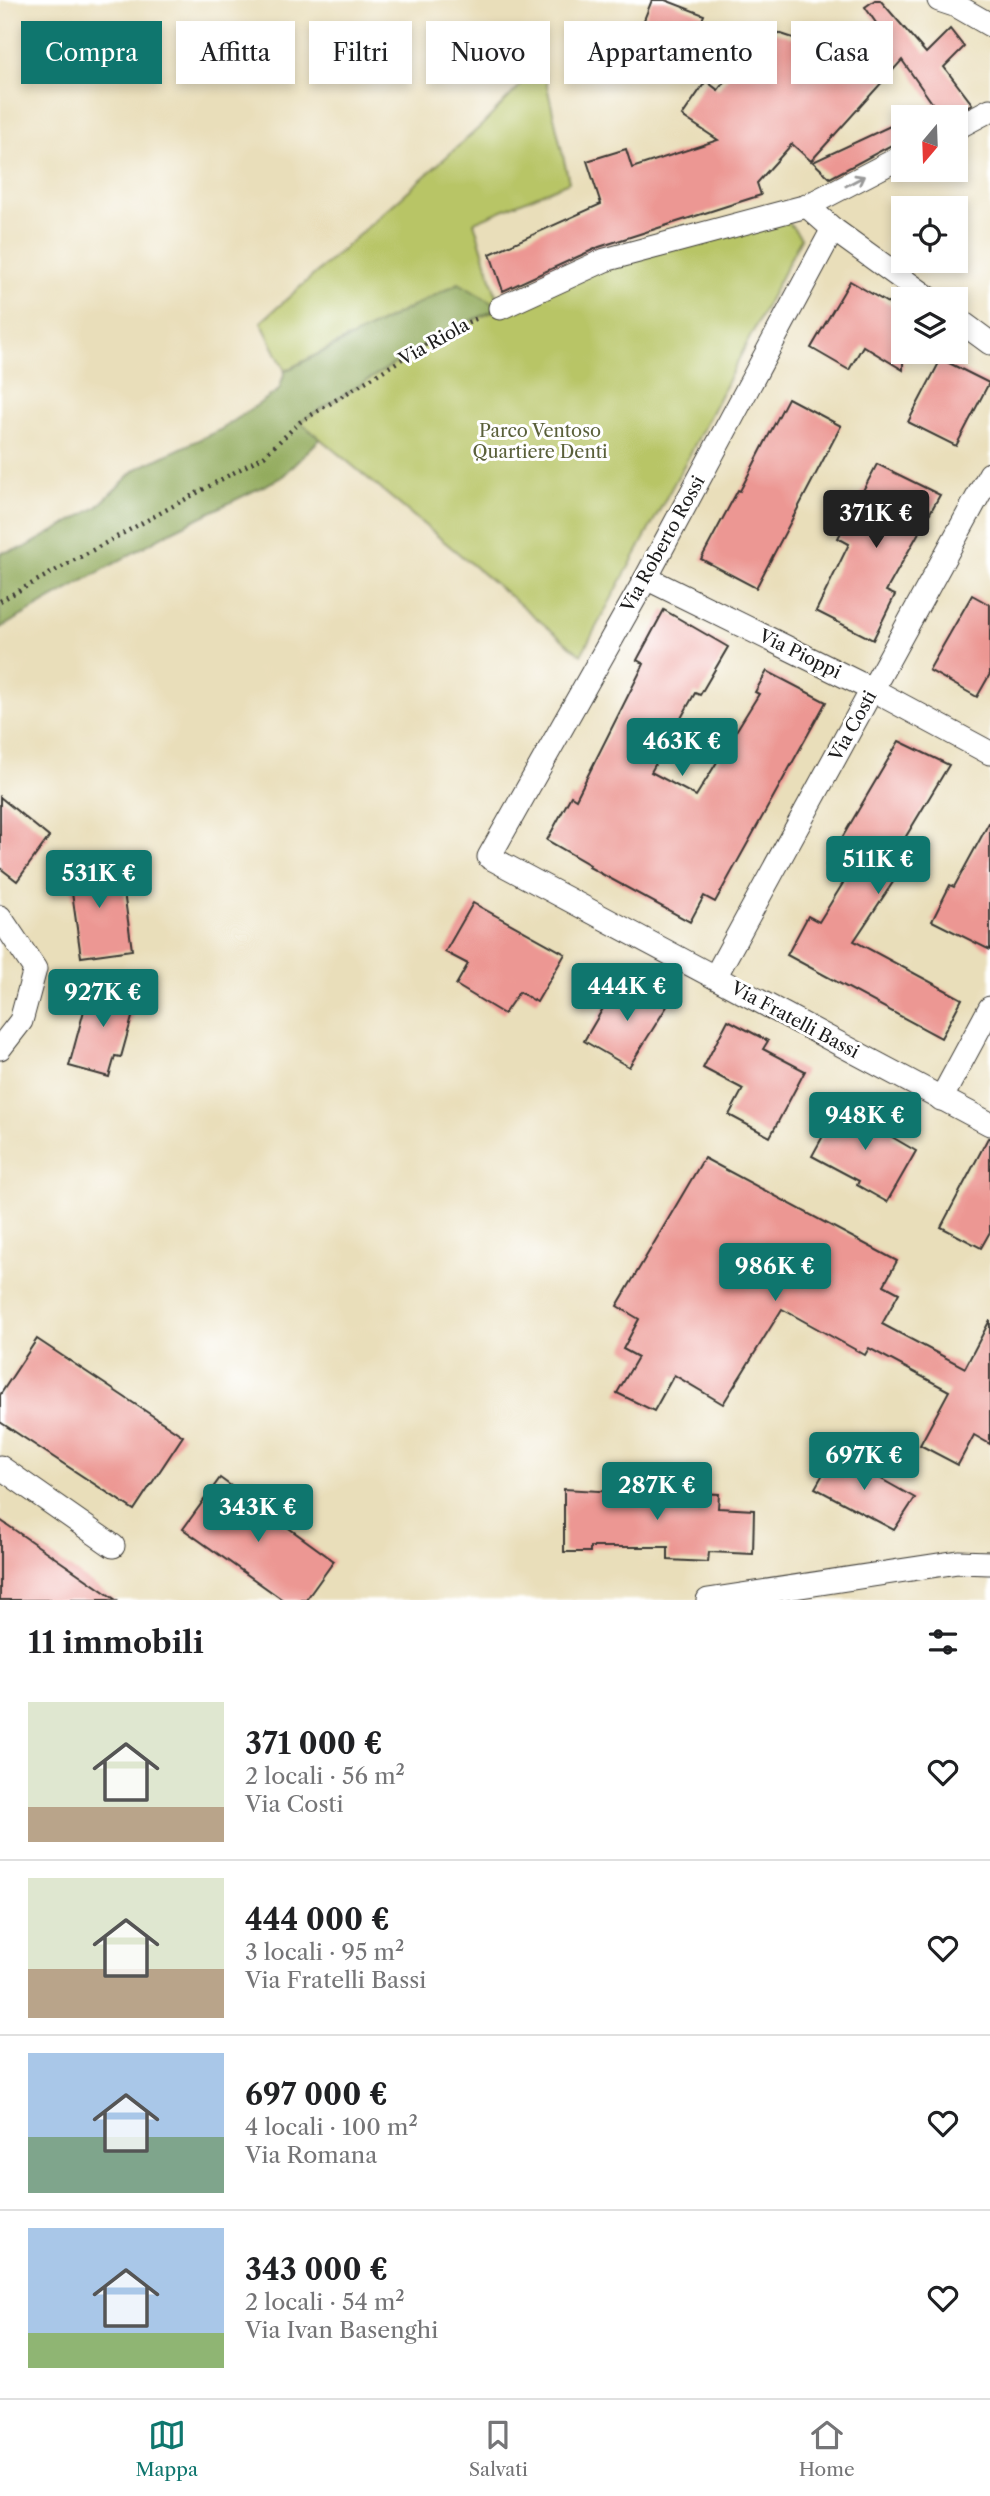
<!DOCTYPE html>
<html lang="it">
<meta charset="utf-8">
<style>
body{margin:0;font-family:"Libre Caslon Text",serif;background:#f6f6f6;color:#202124;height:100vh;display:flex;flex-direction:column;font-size:26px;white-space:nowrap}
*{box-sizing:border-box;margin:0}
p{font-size:23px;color:#757577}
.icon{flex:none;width:38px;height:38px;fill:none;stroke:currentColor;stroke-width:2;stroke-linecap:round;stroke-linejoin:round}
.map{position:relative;height:1600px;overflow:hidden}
.drawer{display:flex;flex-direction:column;background:#fff;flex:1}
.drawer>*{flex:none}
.top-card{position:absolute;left:21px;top:21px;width:948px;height:63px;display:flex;gap:14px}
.needle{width:46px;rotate:199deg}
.buttons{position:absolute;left:891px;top:105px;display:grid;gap:14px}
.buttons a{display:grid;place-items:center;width:77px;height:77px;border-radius:0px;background:#fff;box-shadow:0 4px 10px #0003;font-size:35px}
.price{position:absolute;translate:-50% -60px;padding:0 16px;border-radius:7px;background:#0f766e;color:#fff;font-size:23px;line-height:46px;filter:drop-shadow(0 2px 4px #0008)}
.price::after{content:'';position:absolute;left:50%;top:42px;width:21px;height:16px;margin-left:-10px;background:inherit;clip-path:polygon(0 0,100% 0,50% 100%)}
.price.on{background:#222;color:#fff}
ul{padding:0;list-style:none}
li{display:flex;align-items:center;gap:21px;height:175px;padding:0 28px}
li+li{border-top:2px solid #e0e0e0}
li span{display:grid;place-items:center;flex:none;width:196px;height:140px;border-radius:0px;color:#555}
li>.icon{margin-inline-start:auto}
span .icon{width:84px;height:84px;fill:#fffc;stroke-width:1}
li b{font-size:30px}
h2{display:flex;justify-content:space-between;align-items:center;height:84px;padding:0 28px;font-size:30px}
.tag{padding:0 24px;border-radius:0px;background:#fff;box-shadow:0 4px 10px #0003;font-size:24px;line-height:63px}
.tag.on{background:#0f766e;color:#fff}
.dock{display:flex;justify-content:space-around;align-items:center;height:98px;border-top:2px solid #e0e0e0;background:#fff;font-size:19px;color:#757577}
.dock a{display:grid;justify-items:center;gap:4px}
.dock .on{color:#0f766e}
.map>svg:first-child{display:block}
.green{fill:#b8c566;stroke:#6a7041;stroke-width:2}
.forest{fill:#92aa5b;stroke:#57633c;stroke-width:2}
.building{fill:#ec9793}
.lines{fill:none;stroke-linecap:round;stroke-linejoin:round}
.minor-casing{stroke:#3b3934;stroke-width:25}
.path{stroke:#3b3934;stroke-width:4.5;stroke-dasharray:2 5;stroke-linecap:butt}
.minor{stroke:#fff;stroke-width:23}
.oneway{stroke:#999}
.labels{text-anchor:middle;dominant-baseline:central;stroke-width:6;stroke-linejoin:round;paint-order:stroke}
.street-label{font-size:18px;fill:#1c1c1c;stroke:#fff}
.park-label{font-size:18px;fill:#5a603a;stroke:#fff}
</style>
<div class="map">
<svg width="990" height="1600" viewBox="0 0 990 1600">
<rect width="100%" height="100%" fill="#fff"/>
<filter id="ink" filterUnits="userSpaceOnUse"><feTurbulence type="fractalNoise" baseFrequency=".0143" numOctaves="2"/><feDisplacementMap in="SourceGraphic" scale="14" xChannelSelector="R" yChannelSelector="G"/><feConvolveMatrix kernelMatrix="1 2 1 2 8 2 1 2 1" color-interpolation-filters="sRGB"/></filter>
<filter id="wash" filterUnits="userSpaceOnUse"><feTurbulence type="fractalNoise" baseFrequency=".00686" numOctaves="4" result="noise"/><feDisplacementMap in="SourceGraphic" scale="28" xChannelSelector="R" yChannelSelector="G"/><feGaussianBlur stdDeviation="1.57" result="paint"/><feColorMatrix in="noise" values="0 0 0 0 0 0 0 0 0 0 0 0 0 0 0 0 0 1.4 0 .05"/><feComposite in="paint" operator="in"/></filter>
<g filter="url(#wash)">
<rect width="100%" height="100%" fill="#e9deba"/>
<!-- green -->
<path class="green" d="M 535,34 L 569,182 L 474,222 L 500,308 L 605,260 L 781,213 L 801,238 L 690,454 L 581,655 L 300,422 L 446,332 L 499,309 L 348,338 L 285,371 L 261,322 L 481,126 L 520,86 Z"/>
<!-- forest -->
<path class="forest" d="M 459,283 L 500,308 L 446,332 L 300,422 L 320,439 L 282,477 L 170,532 L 0,628 L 0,553 L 24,548 L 97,507 L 136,469 L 222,429 L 279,390 L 285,371 Z"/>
<g id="blocks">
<!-- building -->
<g class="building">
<path d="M 652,0 L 665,0 L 704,15 L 694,40 L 644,20 Z"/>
<path d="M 875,0 L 880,0 L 926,53 L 950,29 L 964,47 L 944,67 L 972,104 L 948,117 L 942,117 L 902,60 L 811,161 L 792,144 L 757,183 L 761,195 L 599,247 L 503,291 L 490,254 L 601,204 L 587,161 L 626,149 L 632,168 L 718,140 L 682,116 L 706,81 L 718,90 L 740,60 L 750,68 L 763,28 L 824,48 L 843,27 L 869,50 L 883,33 L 865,7 Z"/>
<path d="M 901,121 L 903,139 L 830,178 L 813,162 Z"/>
<path d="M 850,281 L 903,312 L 903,370 L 863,346 L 849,370 L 811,348 Z"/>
<path d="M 941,359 L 989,383 L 956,446 L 908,422 Z"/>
<path d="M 788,398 L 841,426 L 756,588 L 701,559 L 738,490 L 740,491 Z"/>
<path d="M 877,464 L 940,495 L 886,591 L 895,595 L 873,640 L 816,611 L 849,544 L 838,538 Z"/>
<path d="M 972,595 L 990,605 L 990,674 L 977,697 L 929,670 Z"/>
<path d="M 664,610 L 728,647 L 700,695 L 695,693 L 651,772 L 696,796 L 759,694 L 755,692 L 767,671 L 826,702 L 715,902 L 704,896 L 690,922 L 589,867 L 590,865 L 547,840 L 571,796 L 576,799 L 644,664 L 637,660 Z"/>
<path d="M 899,741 L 949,765 L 899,848 L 911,855 L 854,941 L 962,999 L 941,1038 L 787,955 L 808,916 L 819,922 L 845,880 L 826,865 Z"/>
<path d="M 0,797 L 49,837 L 17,881 L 0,868 Z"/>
<path d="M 990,821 L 990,950 L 932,921 L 950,885 L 954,887 Z"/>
<path d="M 97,860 L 99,873 L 121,870 L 132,950 L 81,957 L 68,864 Z"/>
<path d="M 473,903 L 565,954 L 537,1002 L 519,992 L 504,1014 L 456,985 L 468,964 L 445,952 Z"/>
<path d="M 92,981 L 131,992 L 128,1001 L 136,1003 L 121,1057 L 115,1056 L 109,1077 L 69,1066 Z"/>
<path d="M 639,983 L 671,1000 L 629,1067 L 584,1041 L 616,986 L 632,994 Z"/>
<path d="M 728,1020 L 768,1041 L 763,1049 L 805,1071 L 770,1137 L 729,1115 L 743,1089 L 703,1068 Z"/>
<path d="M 840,1105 L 862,1118 L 866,1112 L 897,1129 L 892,1137 L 916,1151 L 887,1202 L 857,1185 L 859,1181 L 812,1156 Z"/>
<path d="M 988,1138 L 990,1138 L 990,1232 L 981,1248 L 941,1227 Z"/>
<path d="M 704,1158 L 897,1261 L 884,1285 L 899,1293 L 882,1324 L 965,1368 L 990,1320 L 990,1444 L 974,1435 L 958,1465 L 920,1445 L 949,1391 L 869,1348 L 865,1355 L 782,1309 L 723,1404 L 674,1375 L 654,1411 L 617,1393 L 638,1357 L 623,1349 L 639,1319 L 617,1306 Z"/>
<path d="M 37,1339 L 183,1436 L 134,1510 L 0,1422 L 0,1395 Z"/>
<path d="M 835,1453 L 915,1498 L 894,1530 L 815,1488 Z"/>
<path d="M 220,1478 L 334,1561 L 306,1600 L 283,1600 L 183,1529 Z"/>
<path d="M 671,1478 L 702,1478 L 700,1493 L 719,1494 L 718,1508 L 754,1510 L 753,1554 L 709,1552 L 708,1562 L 668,1560 L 668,1547 L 590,1547 L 590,1552 L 564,1552 L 564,1489 L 670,1495 Z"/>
<path d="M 0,1520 L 64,1564 L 116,1600 L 0,1600 Z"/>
</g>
</g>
</g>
<g filter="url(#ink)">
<use href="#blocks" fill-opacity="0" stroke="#3b3934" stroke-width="2"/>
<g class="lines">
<defs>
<g id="minor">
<path d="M 939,0 L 957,6 L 990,25"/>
<path d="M 956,128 L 990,110"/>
<path d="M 807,206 L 833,229 L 930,299"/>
<path d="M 833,229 L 646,578 L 489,857 L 990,1124"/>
<path d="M 500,308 L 605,260 L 807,206 L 903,156"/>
<path d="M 956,318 L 990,343"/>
<path d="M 646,578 L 873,690 L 990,753"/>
<path d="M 0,917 L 35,969 L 21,1021 L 0,1048"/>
<path d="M 715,977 L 990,474"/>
<path d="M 941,1099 L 990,1008"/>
<path d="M 0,1467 L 113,1546"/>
<path d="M 708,1600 L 958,1562 L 990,1563"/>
</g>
</defs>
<!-- minor casing -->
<use href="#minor" class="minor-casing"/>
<!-- path -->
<path class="path" d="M 0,601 L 264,456 L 300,422 L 446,332 L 480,317"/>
<!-- minor -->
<use href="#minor" class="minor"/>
</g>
<!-- one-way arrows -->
<defs><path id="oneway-shaft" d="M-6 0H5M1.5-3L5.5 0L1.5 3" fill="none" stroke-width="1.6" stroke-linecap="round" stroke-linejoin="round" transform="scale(1.75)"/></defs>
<use class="oneway" href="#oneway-shaft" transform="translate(855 181) rotate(-28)"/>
</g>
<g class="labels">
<!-- street labels -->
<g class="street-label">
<text transform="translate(434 342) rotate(-29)">Via Riola</text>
<text transform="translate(663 544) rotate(-61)">Via Roberto Rossi</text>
<text transform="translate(800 654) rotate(26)">Via Pioppi</text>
<text transform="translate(853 726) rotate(-61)">Via Costi</text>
<text transform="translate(795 1020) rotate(28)">Via Fratelli Bassi</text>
</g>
<!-- park labels -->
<g class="park-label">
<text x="540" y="431">Parco Ventoso<tspan x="540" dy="21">Quartiere Denti</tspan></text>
</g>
</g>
</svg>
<div class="buttons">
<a><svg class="needle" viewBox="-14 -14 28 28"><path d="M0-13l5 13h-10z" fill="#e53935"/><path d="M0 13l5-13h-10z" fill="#757577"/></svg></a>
<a><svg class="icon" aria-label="locate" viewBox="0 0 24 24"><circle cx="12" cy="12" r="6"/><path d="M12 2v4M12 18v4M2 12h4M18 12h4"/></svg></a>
<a><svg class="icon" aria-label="layers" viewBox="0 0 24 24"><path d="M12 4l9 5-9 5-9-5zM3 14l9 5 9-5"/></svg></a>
</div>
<b class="price on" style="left:876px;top:550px">371K €</b>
<b class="price" style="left:682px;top:778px">463K €</b>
<b class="price" style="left:878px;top:896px">511K €</b>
<b class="price" style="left:99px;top:910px">531K €</b>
<b class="price" style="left:627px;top:1023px">444K €</b>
<b class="price" style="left:103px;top:1029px">927K €</b>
<b class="price" style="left:865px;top:1152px">948K €</b>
<b class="price" style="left:775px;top:1303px">986K €</b>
<b class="price" style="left:864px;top:1492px">697K €</b>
<b class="price" style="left:657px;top:1522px">287K €</b>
<b class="price" style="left:258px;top:1544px">343K €</b>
<div class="top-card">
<a class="tag on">Compra</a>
<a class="tag">Affitta</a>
<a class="tag">Filtri</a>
<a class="tag">Nuovo</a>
<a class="tag">Appartamento</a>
<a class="tag">Casa</a>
</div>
</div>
<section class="drawer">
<h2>11 immobili<svg class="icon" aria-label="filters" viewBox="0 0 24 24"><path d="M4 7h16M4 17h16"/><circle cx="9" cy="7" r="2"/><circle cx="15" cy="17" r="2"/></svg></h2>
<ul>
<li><span style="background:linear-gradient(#dfe7d0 75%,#b9a48a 0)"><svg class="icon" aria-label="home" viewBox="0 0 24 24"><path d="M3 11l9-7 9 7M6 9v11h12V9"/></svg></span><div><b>371 000 €</b><p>2 locali · 56 m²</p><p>Via Costi</p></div><svg class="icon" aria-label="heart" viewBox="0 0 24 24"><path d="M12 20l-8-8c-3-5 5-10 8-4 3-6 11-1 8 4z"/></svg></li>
<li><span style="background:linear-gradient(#dfe7d0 65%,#b9a48a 0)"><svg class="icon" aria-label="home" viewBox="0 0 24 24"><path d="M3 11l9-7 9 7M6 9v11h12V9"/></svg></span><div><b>444 000 €</b><p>3 locali · 95 m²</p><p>Via Fratelli Bassi</p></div><svg class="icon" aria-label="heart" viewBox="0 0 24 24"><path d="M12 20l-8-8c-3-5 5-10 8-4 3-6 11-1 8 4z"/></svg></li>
<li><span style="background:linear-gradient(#a9c7e8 60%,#7fa58c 0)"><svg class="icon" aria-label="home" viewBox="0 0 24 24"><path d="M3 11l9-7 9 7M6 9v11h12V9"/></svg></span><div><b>697 000 €</b><p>4 locali · 100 m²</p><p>Via Romana</p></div><svg class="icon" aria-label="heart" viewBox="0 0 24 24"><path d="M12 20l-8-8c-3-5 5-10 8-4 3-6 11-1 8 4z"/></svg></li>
<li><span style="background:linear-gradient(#a9c7e8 75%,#8fb573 0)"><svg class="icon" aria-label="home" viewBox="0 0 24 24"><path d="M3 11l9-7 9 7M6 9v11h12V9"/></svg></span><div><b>343 000 €</b><p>2 locali · 54 m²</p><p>Via Ivan Basenghi</p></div><svg class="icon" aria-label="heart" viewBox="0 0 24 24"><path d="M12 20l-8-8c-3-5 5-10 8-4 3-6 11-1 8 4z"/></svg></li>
</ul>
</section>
<nav class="dock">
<a class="on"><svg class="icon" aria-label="map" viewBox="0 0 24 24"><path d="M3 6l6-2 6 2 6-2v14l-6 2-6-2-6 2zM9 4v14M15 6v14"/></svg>Mappa</a>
<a><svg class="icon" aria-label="saved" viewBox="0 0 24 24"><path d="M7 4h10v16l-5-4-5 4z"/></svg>Salvati</a>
<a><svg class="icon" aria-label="home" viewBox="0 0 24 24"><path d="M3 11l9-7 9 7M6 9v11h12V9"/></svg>Home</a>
</nav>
